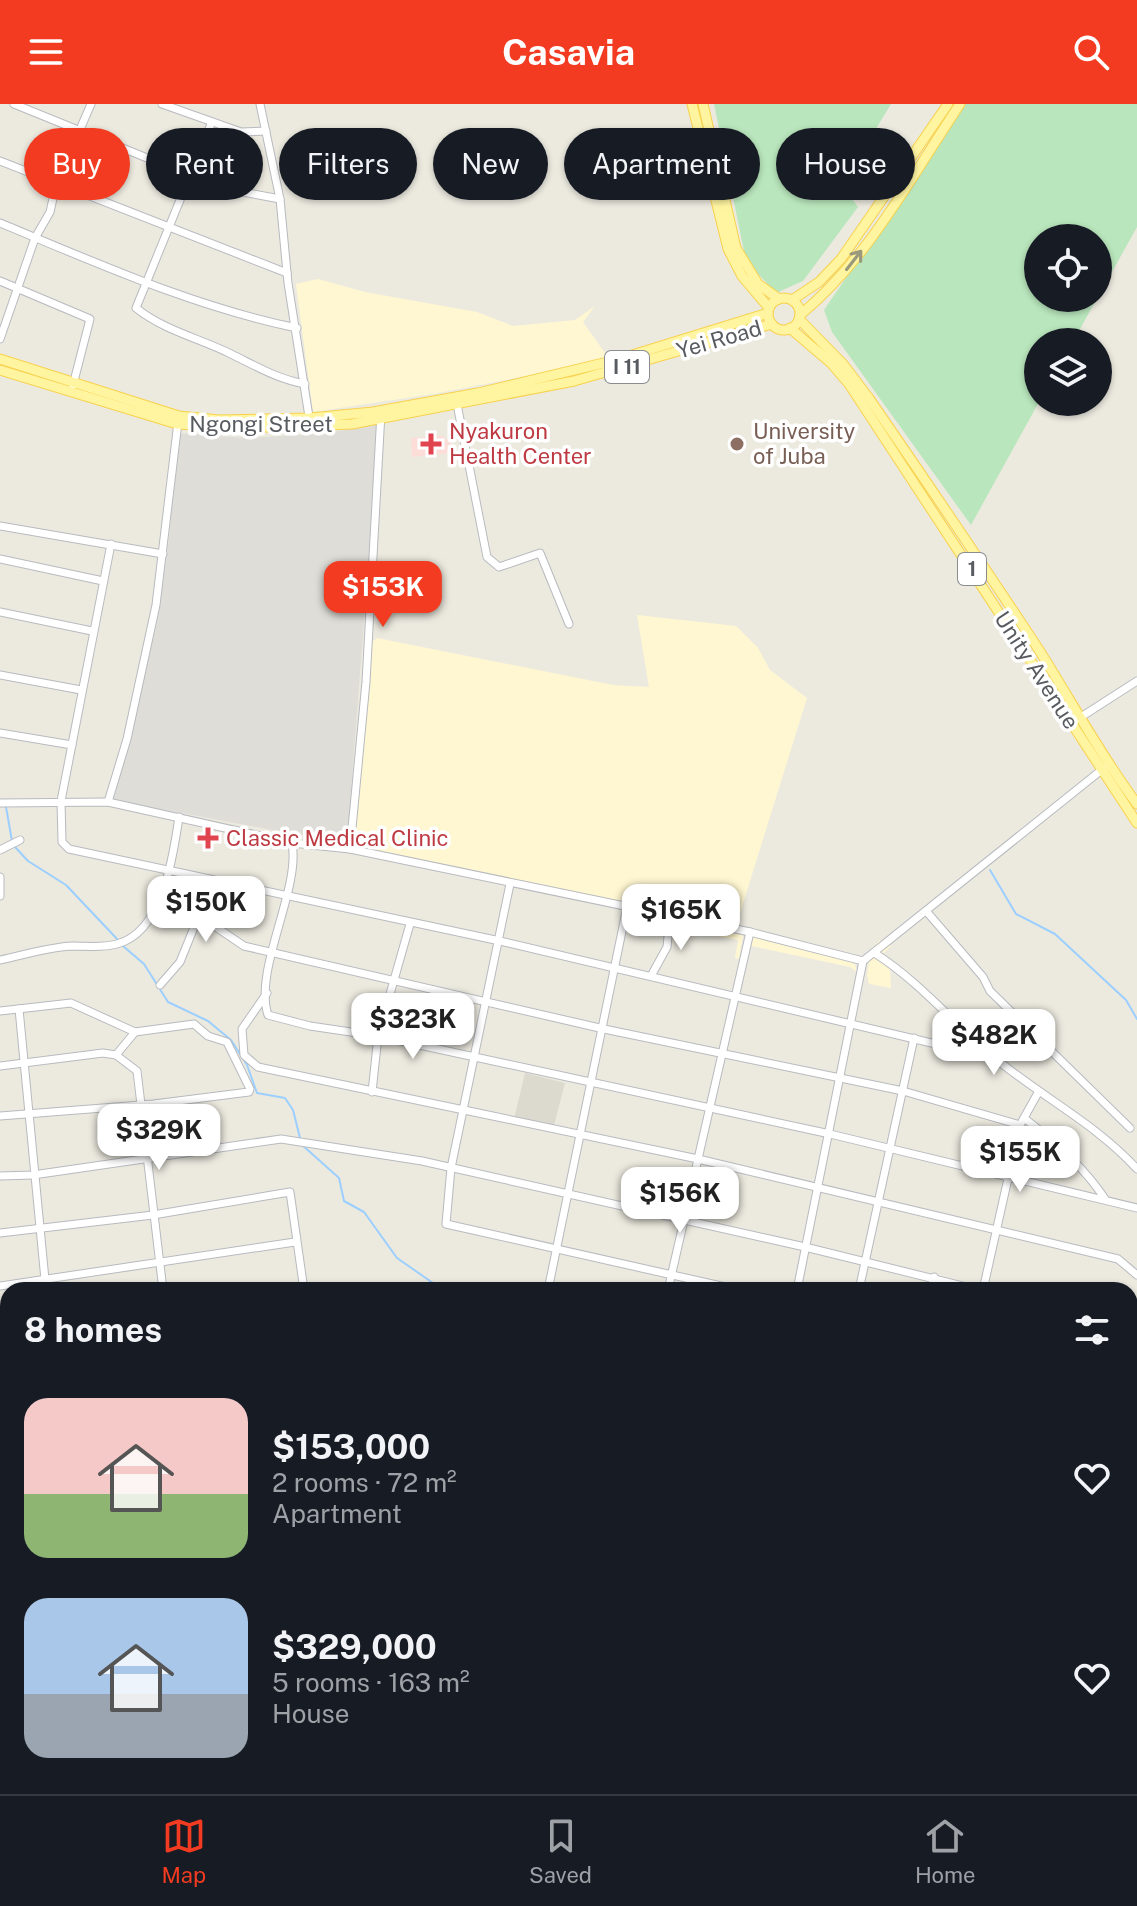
<!DOCTYPE html>
<meta charset="utf-8">
<style>
body{margin:0;font-family:"Public Sans",sans-serif;background:#242831;color:#f1f3f6;height:100vh;display:flex;flex-direction:column;font-size:30px;white-space:nowrap}
*{box-sizing:border-box;margin:0}
p{font-size:26px;color:#9ea1a6}
.icon{flex:none;width:44px;height:44px;fill:none;stroke:currentColor;stroke-width:2;stroke-linecap:round;stroke-linejoin:round}
.map{position:relative;flex:1;overflow:hidden}
.drawer{position:absolute;left:0px;top:1178px;width:1138px;height:512px;display:flex;flex-direction:column;background:#171b24;border-radius:24px 24px 0 0;box-shadow:0 2px 6px #0004}
.drawer>*{flex:none}
.hud{position:absolute;left:24px;top:24px;width:1090px;height:72px;display:flex;gap:16px}
.controls{position:absolute;left:1024px;top:120px;display:grid;gap:16px}
.controls a{display:grid;place-items:center;width:88px;height:88px;border-radius:50%;background:#171b24;box-shadow:0 2px 6px #0004;font-size:40px}
.price{position:absolute;translate:-50% -68px;padding:0 18px;border-radius:16px;background:#fff;color:#222;font-size:26px;line-height:52px;filter:drop-shadow(0 2px 4px #0008)}
.price::after{content:'';position:absolute;left:50%;top:48px;width:24px;height:18px;margin-left:-12px;background:inherit;clip-path:polygon(0 0,100% 0,50% 100%)}
.price.active{background:#f23b20;color:#fff}
ul{padding:0;list-style:none}
li{display:flex;align-items:center;gap:24px;height:200px;padding:0 24px}
li span{display:grid;place-items:center;flex:none;width:224px;height:160px;border-radius:24px;color:#555}
li>.icon{margin-inline-start:auto}
span .icon{width:96px;height:96px;fill:#fffc;stroke-width:1}
li b{font-size:34px}
h2{display:flex;justify-content:space-between;align-items:center;height:96px;padding:0 24px;font-size:34px}
.chip{padding:0 28px;border-radius:36px;background:#171b24;box-shadow:0 2px 6px #0004;font-size:28px;line-height:72px}
.chip.active{background:#f23b20;color:#fff}
header{display:flex;justify-content:space-between;align-items:center;height:104px;padding:0 24px;background:#f23b20;color:#fff;font-size:36px;font-weight:700}
.tabs{display:flex;justify-content:space-around;align-items:center;height:112px;border-top:2px solid #363941;background:#171b24;font-size:22px;color:#9ea1a6}
.tabs a{display:grid;justify-items:center;gap:4px}
.tabs .active{color:#f23b20}
.map>svg:first-child{display:block}
.commercial{fill:#fff7d1}
.industrial{fill:#dfddd7}
.education{fill:#dcd9ce}
.medical{fill:#fcddd8}
.green{fill:#b9e6bc}
.lines{fill:none;stroke-linecap:round;stroke-linejoin:round}
.stream{stroke:#9ccfff;stroke-width:2}
.minor-casing{stroke:#b7babf;stroke-width:9}
.major-casing{stroke:#f8d14c;stroke-width:11}
.minor{stroke:#fff;stroke-width:7}
.major{stroke:#fff5a1;stroke-width:9}
.oneway{stroke:#9b997b}
.health-dot{fill:#e0444e;stroke:#fff;stroke-width:3}
.education-dot{fill:#8d6e63;stroke:#fff;stroke-width:3}
.labels{text-anchor:middle;dominant-baseline:central;stroke-width:7;stroke-linejoin:round;paint-order:stroke}
.shield{fill:#fff;stroke:#8a8d90;stroke-width:2}
.shield-label{font-size:20px;font-weight:bold;fill:#585c61}
.street-label{font-size:22px;fill:#585c61;stroke:#fff}
.health-label{font-size:22px;fill:#be3a42;stroke:#fff;text-anchor:start}
.education-label{font-size:22px;fill:#785e54;stroke:#fff;text-anchor:start}
</style>
<header><svg class="icon" aria-label="menu" viewBox="0 0 24 24"><path d="M4 6h16M4 12h16M4 18h16"/></svg>Casavia<svg class="icon" aria-label="search" viewBox="0 0 24 24"><circle cx="10" cy="10" r="6"/><path d="M15 15l6 6"/></svg></header>
<div class="map">
<svg width="1137" height="1690" viewBox="0 0 1137 1690">
<rect width="100%" height="100%" fill="#eceadf"/>
<!-- commercial -->
<g class="commercial">
<path d="M 318,175 L 365,188 L 477,208 L 513,222 L 575,216 L 595,202 L 583,218 L 610,256 L 433,290 L 313,308 L 296,180 Z"/>
<path d="M 637,511 L 736,522 L 758,544 L 770,566 L 807,594 L 736,822 L 356,743 L 352,737 L 371,539 L 377,534 L 613,581 L 649,583 Z"/>
<path d="M 647,810 L 743,831 L 739,855 L 735,854 L 738,836 L 630,816 L 631,811 Z"/>
<path d="M 750,830 L 836,851 L 855,860 L 857,868 L 850,863 L 747,841 Z"/>
<path d="M 880,836 L 891,842 L 881,851 L 890,865 L 891,884 L 869,880 L 867,871 L 871,845 Z"/>
</g>
<!-- industrial -->
<path class="industrial" d="M 379,320 L 347,740 L 113,696 L 158,515 L 170,427 L 176,329 L 247,334 L 320,330 Z"/>
<!-- education -->
<g class="education">
<path d="M 525,969 L 565,979 L 553,1025 L 514,1015 Z"/>
<path d="M 1137,1235 L 1137,1474 L 1130,1472 L 1130,1255 Z"/>
</g>
<!-- medical -->
<path class="medical" d="M 444,332 L 445,335 L 451,335 L 450,349 L 412,353 L 411,334 Z"/>
<!-- green -->
<g class="green">
<path d="M 714,0 L 891,0 L 842,81 L 858,103 L 803,177 L 776,189 L 746,157 Z"/>
<path d="M 965,0 L 1137,0 L 1137,123 L 1098,193 L 1098,134 L 1038,134 L 1038,194 L 1097,194 L 1073,238 L 1038,238 L 1039,298 L 971,421 L 832,228 L 824,206 Z"/>
</g>
<g class="lines">
<!-- stream -->
<g class="stream">
<path d="M 6,703 L 12,737"/>
<path d="M 15,743 L 28,757 L 66,781 L 119,837"/>
<path d="M 990,766 L 1016,810 L 1055,830 L 1126,896 L 1137,915"/>
<path d="M 123,842 L 144,860 L 168,898 L 208,917 L 231,936 L 247,961 L 257,989 L 285,994 L 293,1006 L 300,1034"/>
<path d="M 301,1040 L 339,1074 L 344,1097 L 364,1108 L 397,1154 L 443,1186"/>
<path d="M 1130,1250 L 1137,1229"/>
<path d="M 1130,1635 L 1137,1645"/>
<path d="M 522,1690 L 539,1682"/>
</g>
<defs>
<g id="minor">
<path d="M 14,0 L 221,84 L 280,95"/>
<path d="M 162,0 L 241,28 L 266,27"/>
<path d="M 260,0 L 280,95 L 288,179 L 310,319"/>
<path d="M 211,20 L 136,204 C 165,227 199,234 231,250 C 256,262 277,275 305,280"/>
<path d="M 0,57 L 287,169"/>
<path d="M 0,119 C 97,159 194,203 297,224"/>
<path d="M 0,177 L 90,215 L 73,281"/>
<path d="M 0,235 L 35,134 L 50,108 L 56,81 L 91,0"/>
<path d="M 456,295 L 487,453 L 499,463 L 540,449 L 569,520"/>
<path d="M 0,422 L 163,450"/>
<path d="M 111,440 L 61,697 L 62,738 L 69,745 L 500,837 L 995,954"/>
<path d="M 0,455 L 103,477"/>
<path d="M 0,508 L 92,527"/>
<path d="M 0,571 L 81,586"/>
<path d="M 1081,613 L 1137,577"/>
<path d="M 0,629 L 72,641"/>
<path d="M 108,698 L 127,635 L 156,501 L 178,318"/>
<path d="M 0,699 L 108,698 L 292,739 L 350,745 L 750,828 L 863,857 L 1104,664"/>
<path d="M 292,739 C 301,785 253,866 268,911 L 310,922 L 378,932 L 410,820"/>
<path d="M 350,745 L 366,578 L 381,309"/>
<path d="M 0,746 L 20,736"/>
<path d="M 0,773 L 0,792"/>
<path d="M 510,780 L 451,1064 L 446,1120 L 739,1186"/>
<path d="M 927,808 L 983,873 L 990,887 L 1130,1024"/>
<path d="M 876,850 C 921,879 955,921 996,955 C 1042,993 1096,1020 1137,1065"/>
<path d="M 0,856 C 24,851 48,843 73,842 C 88,842 102,844 117,840 C 163,828 173,753 179,713"/>
<path d="M 651,872 L 667,843 L 670,812"/>
<path d="M 160,881 L 180,858 L 195,821 L 210,819 L 244,842 L 604,925 L 903,987 L 1020,1021"/>
<path d="M 267,889 L 242,925 L 244,951 L 258,963 L 698,1055 L 1118,1155 L 1137,1171"/>
<path d="M 19,905 L 46,1186"/>
<path d="M 0,907 L 71,899 L 135,928 L 194,920 L 208,932 L 227,938 L 250,985 L 249,988 L 154,1000 L 0,1012"/>
<path d="M 116,951 L 135,928"/>
<path d="M 0,962 L 103,949 L 116,951 L 137,967 L 163,1186"/>
<path d="M 372,988 L 378,932 L 830,1030 L 1137,1104"/>
<path d="M 1024,1014 C 1053,1036 1085,1064 1105,1095"/>
<path d="M 0,1072 L 33,1071 L 281,1035 L 422,1057 L 805,1143 L 979,1186"/>
<path d="M 0,1129 L 153,1111 L 290,1088 L 304,1186"/>
<path d="M 0,1182 L 295,1138"/>
<path d="M 548,1186 L 627,803"/>
<path d="M 668,1186 L 750,828"/>
<path d="M 797,1186 L 863,857"/>
<path d="M 859,1186 L 914,934"/>
<path d="M 931,1186 L 934,1173"/>
<path d="M 983,1186 L 1020,1021 L 1039,987"/>
<path d="M 1130,1223 L 1137,1225"/>
<path d="M 0,1235 L 8,1234"/>
<path d="M 0,1287 L 8,1286"/>
<path d="M 0,1340 L 8,1339"/>
<path d="M 0,1392 L 8,1391"/>
<path d="M 0,1445 L 8,1443"/>
<path d="M 1130,1475 L 1137,1476"/>
<path d="M 0,1490 L 8,1549"/>
<path d="M 1130,1529 L 1137,1531"/>
<path d="M 1130,1581 L 1137,1583"/>
<path d="M 0,1605 L 8,1603"/>
<path d="M 32,1682 L 33,1690"/>
<path d="M 307,1682 L 308,1690"/>
<path d="M 425,1682 L 427,1690"/>
<path d="M 709,1682 L 750,1690"/>
<path d="M 862,1682 L 873,1690"/>
<path d="M 997,1682 L 1011,1690"/>
<path d="M 216,1690 L 216,1682"/>
<path d="M 442,1690 L 488,1682"/>
<path d="M 669,1690 L 670,1682"/>
<path d="M 934,1690 L 938,1682"/>
<path d="M 1084,1690 L 1089,1682"/>
</g>
<g id="major">
<path d="M 692,0 L 728,145 L 742,172 L 769,204"/>
<path d="M 703,0 L 736,144 L 758,180 L 779,195"/>
<circle cx="784" cy="210" r="16"/>
<path d="M 792,196 L 819,178 L 841,155 L 948,0"/>
<path d="M 800,211 C 868,155 911,73 960,0"/>
<path d="M 799,215 L 843,260 L 868,293 C 926,377 983,461 1039,546 C 1072,598 1101,652 1137,700"/>
<path d="M 790,224 L 831,259 L 849,280 L 1137,719"/>
<path d="M 0,255 L 179,312 L 219,316 L 310,314 L 373,308 L 478,289 L 616,256 L 768,209"/>
<path d="M 0,266 L 177,320 L 240,324 L 352,320 L 574,277 L 772,220"/>
</g>
</defs>
<!-- minor casing -->
<use href="#minor" class="minor-casing"/>
<!-- major casing -->
<use href="#major" class="major-casing"/>
<!-- minor -->
<use href="#minor" class="minor"/>
<!-- major -->
<use href="#major" class="major"/>
</g>
<!-- one-way arrows -->
<defs><path id="oneway-shaft" d="M-6 0H5M1.5-3L5.5 0L1.5 3" fill="none" stroke-width="1.6" stroke-linecap="round" stroke-linejoin="round" transform="scale(2)"/></defs>
<use class="oneway" href="#oneway-shaft" transform="translate(854 156) rotate(-52)"/>
<!-- markers -->
<g class="health-dot">
<path d="M427 328h8v8h8v8h-8v8h-8v-8h-8v-8h8z"/>
<path d="M204 722h8v8h8v8h-8v8h-8v-8h-8v-8h8z"/>
</g>
<circle class="education-dot" cx="737" cy="340" r="8"/>
<g class="labels">
<!-- shield labels -->
<g class="shield">
<rect x="605" y="247" width="44" height="32" rx="6"/>
<rect x="958" y="449" width="28" height="32" rx="6"/>
</g>
<g class="shield-label">
<text x="627" y="263">I 11</text>
<text x="972" y="465">1</text>
</g>
<!-- street labels -->
<g class="street-label">
<text transform="translate(719 235) rotate(-16)">Yei Road</text>
<text x="261" y="320">Ngongi Street</text>
<text transform="translate(1037 566) rotate(57)">Unity Avenue</text>
</g>
<!-- health labels -->
<g class="health-label">
<text x="449" y="327">Nyakuron<tspan x="449" dy="25">Health Center</tspan></text>
<text x="226" y="734">Classic Medical Clinic</text>
</g>
<!-- education labels -->
<g class="education-label">
<text x="753" y="327">University<tspan x="753" dy="25">of Juba</tspan></text>
</g>
</g>
</svg>
<div class="controls">
<a><svg class="icon" aria-label="locate" viewBox="0 0 24 24"><circle cx="12" cy="12" r="6"/><path d="M12 2v4M12 18v4M2 12h4M18 12h4"/></svg></a>
<a><svg class="icon" aria-label="layers" viewBox="0 0 24 24"><path d="M12 4l9 5-9 5-9-5zM3 14l9 5 9-5"/></svg></a>
</div>
<b class="price active" style="left:383px;top:525px">$153K</b>
<b class="price" style="left:206px;top:840px">$150K</b>
<b class="price" style="left:681px;top:848px">$165K</b>
<b class="price" style="left:413px;top:957px">$323K</b>
<b class="price" style="left:994px;top:973px">$482K</b>
<b class="price" style="left:159px;top:1068px">$329K</b>
<b class="price" style="left:1020px;top:1090px">$155K</b>
<b class="price" style="left:680px;top:1131px">$156K</b>
<div class="hud">
<a class="chip active">Buy</a>
<a class="chip">Rent</a>
<a class="chip">Filters</a>
<a class="chip">New</a>
<a class="chip">Apartment</a>
<a class="chip">House</a>
</div>
<section class="drawer">
<h2>8 homes<svg class="icon" aria-label="filters" viewBox="0 0 24 24"><path d="M4 7h16M4 17h16"/><circle cx="9" cy="7" r="2"/><circle cx="15" cy="17" r="2"/></svg></h2>
<ul>
<li><span style="background:linear-gradient(#f6c9c9 60%,#8fb573 0)"><svg class="icon" aria-label="home" viewBox="0 0 24 24"><path d="M3 11l9-7 9 7M6 9v11h12V9"/></svg></span><div><b>$153,000</b><p>2 rooms · 72 m²</p><p>Apartment</p></div><svg class="icon" aria-label="heart" viewBox="0 0 24 24"><path d="M12 20l-8-8c-3-5 5-10 8-4 3-6 11-1 8 4z"/></svg></li>
<li><span style="background:linear-gradient(#a9c7e8 60%,#9aa5b1 0)"><svg class="icon" aria-label="home" viewBox="0 0 24 24"><path d="M3 11l9-7 9 7M6 9v11h12V9"/></svg></span><div><b>$329,000</b><p>5 rooms · 163 m²</p><p>House</p></div><svg class="icon" aria-label="heart" viewBox="0 0 24 24"><path d="M12 20l-8-8c-3-5 5-10 8-4 3-6 11-1 8 4z"/></svg></li>
</ul>
</section>
</div>
<nav class="tabs">
<a class="active"><svg class="icon" aria-label="map" viewBox="0 0 24 24"><path d="M3 6l6-2 6 2 6-2v14l-6 2-6-2-6 2zM9 4v14M15 6v14"/></svg>Map</a>
<a><svg class="icon" aria-label="saved" viewBox="0 0 24 24"><path d="M7 4h10v16l-5-4-5 4z"/></svg>Saved</a>
<a><svg class="icon" aria-label="home" viewBox="0 0 24 24"><path d="M3 11l9-7 9 7M6 9v11h12V9"/></svg>Home</a>
</nav>
